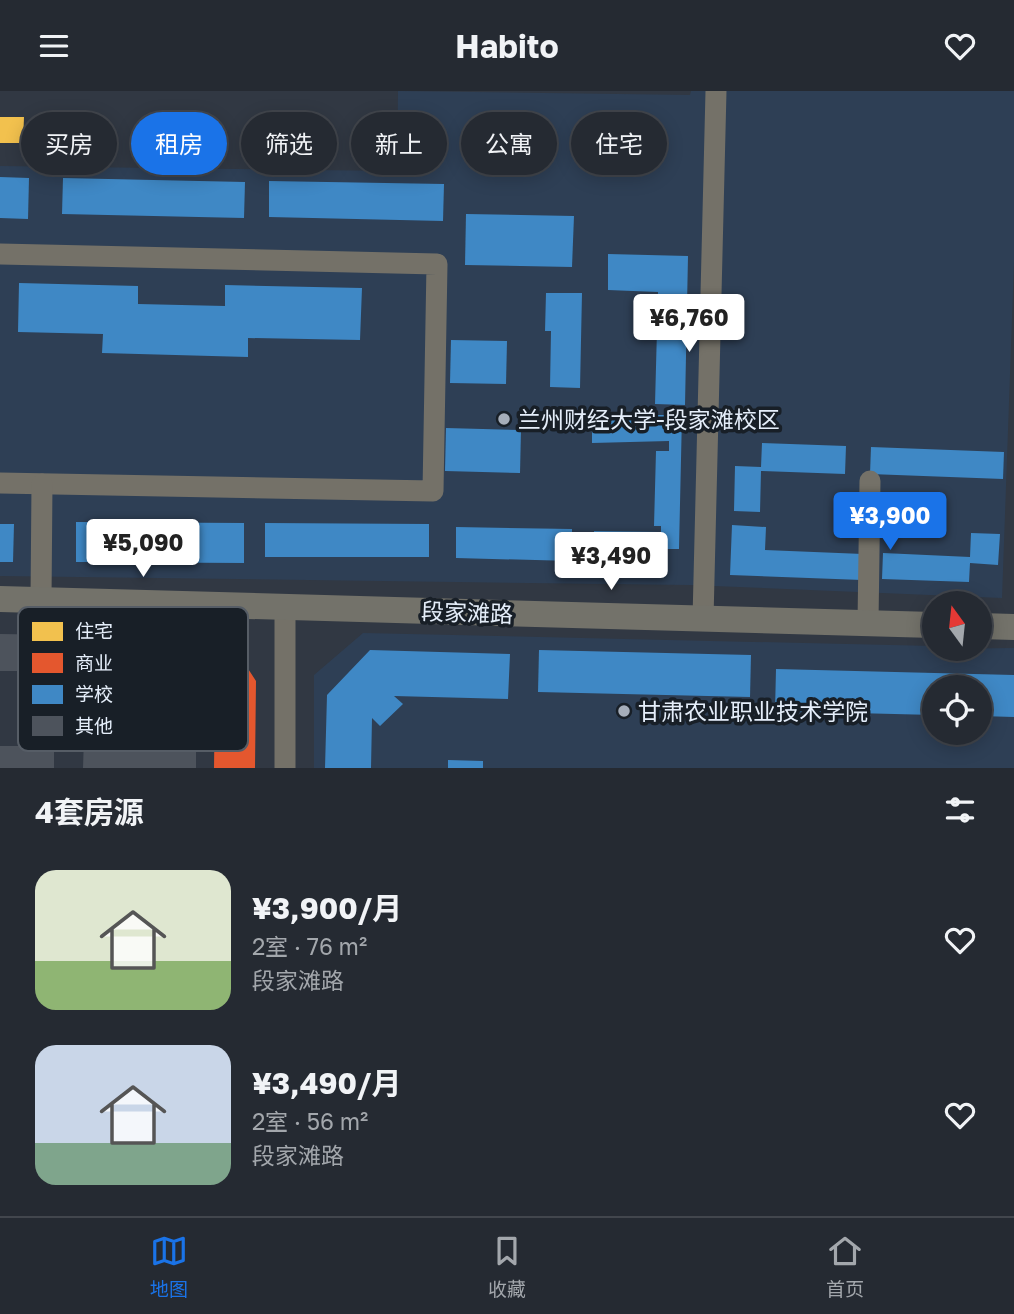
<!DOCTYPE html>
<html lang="zh">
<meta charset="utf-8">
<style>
body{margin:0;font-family:"Golos Text","Noto Sans SC",sans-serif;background:#31363e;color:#f1f3f6;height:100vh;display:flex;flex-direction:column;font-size:26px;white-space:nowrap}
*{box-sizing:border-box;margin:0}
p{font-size:23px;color:#a3a7ac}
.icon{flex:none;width:38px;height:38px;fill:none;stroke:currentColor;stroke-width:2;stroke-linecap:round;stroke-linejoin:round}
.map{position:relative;height:677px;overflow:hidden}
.sheet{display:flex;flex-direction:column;background:#252a32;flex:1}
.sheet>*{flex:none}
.banner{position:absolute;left:21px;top:21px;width:973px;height:63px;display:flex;gap:14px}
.needle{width:46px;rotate:345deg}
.controls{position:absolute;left:922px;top:500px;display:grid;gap:14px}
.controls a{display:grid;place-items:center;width:70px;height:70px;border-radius:50%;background:#252a32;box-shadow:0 4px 18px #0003,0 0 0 2px #42464d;font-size:35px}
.price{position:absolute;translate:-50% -60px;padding:0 16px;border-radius:7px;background:#fff;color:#222;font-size:23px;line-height:46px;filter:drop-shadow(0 2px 4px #0008)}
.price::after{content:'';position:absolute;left:50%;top:42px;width:21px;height:16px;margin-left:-10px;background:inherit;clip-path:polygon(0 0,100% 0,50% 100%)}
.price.current{background:#1a73e8;color:#fff}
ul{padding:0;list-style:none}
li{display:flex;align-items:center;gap:21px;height:175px;padding:0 35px}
li span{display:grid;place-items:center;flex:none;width:196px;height:140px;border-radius:21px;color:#555}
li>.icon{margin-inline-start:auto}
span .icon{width:84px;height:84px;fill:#fffc;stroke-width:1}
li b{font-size:30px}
h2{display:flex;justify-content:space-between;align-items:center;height:84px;padding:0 35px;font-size:30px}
.chip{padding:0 24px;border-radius:32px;background:#252a32;box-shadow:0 4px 18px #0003,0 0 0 2px #42464d;font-size:24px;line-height:63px}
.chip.current{background:#1a73e8;color:#fff}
header{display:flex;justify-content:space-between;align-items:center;height:91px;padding:0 35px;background:#252a32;font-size:32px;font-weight:700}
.dock{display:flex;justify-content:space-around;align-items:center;height:98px;border-top:2px solid #42464d;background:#252a32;font-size:19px;color:#a3a7ac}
.dock a{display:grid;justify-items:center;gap:4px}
.dock .current{color:#1a73e8}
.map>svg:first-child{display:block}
.built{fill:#2e3f55;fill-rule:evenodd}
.homes{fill:#f2c14e}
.shops{fill:#e4572e}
.schools{fill:#3f88c5}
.building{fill:#4d535c}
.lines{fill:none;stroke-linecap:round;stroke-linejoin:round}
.minor{stroke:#747168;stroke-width:21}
.major{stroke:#73726a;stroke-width:26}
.poi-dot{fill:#a6aeba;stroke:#181f27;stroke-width:2.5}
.labels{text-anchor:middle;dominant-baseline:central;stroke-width:7;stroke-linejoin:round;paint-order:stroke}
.poi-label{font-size:23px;fill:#e5eefa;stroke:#181f27;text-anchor:start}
.street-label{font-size:23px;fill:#e5eefa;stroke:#181f27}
.key{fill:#181f27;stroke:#565d66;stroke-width:2}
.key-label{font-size:19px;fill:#e5eefa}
</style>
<header><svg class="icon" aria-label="menu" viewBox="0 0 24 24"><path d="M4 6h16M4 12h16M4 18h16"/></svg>Habito<svg class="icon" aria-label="heart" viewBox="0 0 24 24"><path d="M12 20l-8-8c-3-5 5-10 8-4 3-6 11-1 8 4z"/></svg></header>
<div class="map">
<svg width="1014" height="677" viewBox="0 0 1014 677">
<rect width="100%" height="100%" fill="#313843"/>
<!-- built -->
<g class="built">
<path d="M 398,0 L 690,4 L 691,0 L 1014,0 L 1014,171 L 1002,507 L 689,494 L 0,485 L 0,75 L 397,80 Z"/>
<path d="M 363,542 L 934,555 L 934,558 L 1014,557 L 1014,677 L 314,677 L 314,584 ZM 934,597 L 980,597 L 980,642 L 934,642 Z"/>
</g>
<!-- homes -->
<path class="homes" d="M 0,26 L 24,26 L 23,52 L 0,52 Z"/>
<!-- shops -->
<path class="shops" d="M 96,559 L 220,561 L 243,570 L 256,590 L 255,677 L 214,677 L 215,601 L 95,599 Z"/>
<!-- schools -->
<g class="schools">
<path d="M 0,86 L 29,87 L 28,128 L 0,127 Z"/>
<path d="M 63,87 L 245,91 L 244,127 L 62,123 Z"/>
<path d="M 269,90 L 444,93 L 443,130 L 269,126 Z"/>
<path d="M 466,123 L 574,125 L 572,176 L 465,174 Z"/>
<path d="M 608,163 L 688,165 L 685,314 L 655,313 L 658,201 L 608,199 Z"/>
<path d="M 19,192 L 138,195 L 138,213 L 225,215 L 225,194 L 362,197 L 360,249 L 248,247 L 248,266 L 102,262 L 103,243 L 18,241 Z"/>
<path d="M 546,202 L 582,202 L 580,297 L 550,296 L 551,240 L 545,240 Z"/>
<path d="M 451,249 L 507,250 L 506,293 L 450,292 Z"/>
<path d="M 592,324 L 682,324 L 679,458 L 666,458 L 666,464 L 594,463 L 594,440 L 661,441 L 661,435 L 654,435 L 656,360 L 669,360 L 669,350 L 592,352 Z"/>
<path d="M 446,337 L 521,339 L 520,382 L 445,380 Z"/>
<path d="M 762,352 L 846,355 L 845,383 L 761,380 L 760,421 L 734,420 L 735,375 L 761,376 Z"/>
<path d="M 871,356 L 1004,361 L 1003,388 L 870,383 Z"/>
<path d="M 76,431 L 244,432 L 244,472 L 76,471 Z"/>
<path d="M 265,432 L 429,433 L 429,466 L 265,466 Z"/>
<path d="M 0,433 L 14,433 L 13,471 L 0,471 Z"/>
<path d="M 732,434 L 766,436 L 765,459 L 863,463 L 862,489 L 730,484 Z"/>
<path d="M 456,436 L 572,438 L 572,470 L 456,467 Z"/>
<path d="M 971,442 L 1000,443 L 998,474 L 970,472 L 969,491 L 882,488 L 883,462 L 970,466 Z"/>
<path d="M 370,559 L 510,563 L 508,608 L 394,605 L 403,613 L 380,635 L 372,627 L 371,677 L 325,677 L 327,604 Z"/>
<path d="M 539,559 L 751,564 L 750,606 L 538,601 Z"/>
<path d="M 776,578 L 1014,584 L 1014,626 L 980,625 L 980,597 L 934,597 L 934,624 L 775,620 Z"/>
<path d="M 448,669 L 483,670 L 483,677 L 448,677 Z"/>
</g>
<!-- building -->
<g class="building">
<path d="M 0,543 L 68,544 L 68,580 L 0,580 Z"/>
<path d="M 84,647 L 196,651 L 196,677 L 83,677 Z"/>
<rect x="0" y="655" width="54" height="22"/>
</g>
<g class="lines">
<!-- minor -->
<g class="minor">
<path d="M 0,163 L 437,173 L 433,400 L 0,392"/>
<path d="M 41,509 L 42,393"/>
<path d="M 703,528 L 716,0"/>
<path d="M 868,532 L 870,390"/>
<path d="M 285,677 L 285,516"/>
</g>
<!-- major -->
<g class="major">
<path d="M 0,508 L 934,534"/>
<path d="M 980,535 L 1014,536"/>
</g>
</g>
<!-- markers -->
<g class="poi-dot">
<circle cx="504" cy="328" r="7"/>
<circle cx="624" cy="620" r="7"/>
</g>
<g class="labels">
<!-- poi labels -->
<g class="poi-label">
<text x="518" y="328">兰州财经大学-段家滩校区</text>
<text x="638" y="620">甘肃农业职业技术学院</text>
</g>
<!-- street labels -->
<g class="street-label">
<text transform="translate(467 521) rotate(2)">段家滩路</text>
</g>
</g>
<!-- legend -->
<rect x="18" y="516" width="230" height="144" rx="10" class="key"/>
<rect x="32" y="531" width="31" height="19" fill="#f2c14e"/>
<rect x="32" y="562" width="31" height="20" fill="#e4572e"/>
<rect x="32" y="594" width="31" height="19" fill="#3f88c5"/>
<rect x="32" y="625" width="31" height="20" fill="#4d535c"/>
<g class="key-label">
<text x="75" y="547">住宅</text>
<text x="75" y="579">商业</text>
<text x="75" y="610">学校</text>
<text x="75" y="642">其他</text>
</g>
</svg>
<div class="controls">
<a><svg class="needle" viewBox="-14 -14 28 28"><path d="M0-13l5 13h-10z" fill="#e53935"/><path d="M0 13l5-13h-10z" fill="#a3a7ac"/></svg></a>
<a><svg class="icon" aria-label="locate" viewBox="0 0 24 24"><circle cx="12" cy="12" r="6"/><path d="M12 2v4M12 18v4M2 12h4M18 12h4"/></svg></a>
</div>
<b class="price" style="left:689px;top:263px">¥6,760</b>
<b class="price current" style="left:890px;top:461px">¥3,900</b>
<b class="price" style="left:143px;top:488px">¥5,090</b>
<b class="price" style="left:611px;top:501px">¥3,490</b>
<div class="banner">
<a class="chip">买房</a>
<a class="chip current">租房</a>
<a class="chip">筛选</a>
<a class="chip">新上</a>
<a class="chip">公寓</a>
<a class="chip">住宅</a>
</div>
</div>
<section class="sheet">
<h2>4套房源<svg class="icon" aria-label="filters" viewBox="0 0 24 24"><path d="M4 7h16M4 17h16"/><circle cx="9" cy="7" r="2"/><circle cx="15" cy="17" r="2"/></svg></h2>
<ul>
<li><span style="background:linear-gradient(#dfe7d0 65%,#8fb573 0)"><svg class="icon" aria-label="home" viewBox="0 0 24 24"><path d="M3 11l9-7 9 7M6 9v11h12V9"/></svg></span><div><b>¥3,900/月</b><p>2室 · 76 m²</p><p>段家滩路</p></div><svg class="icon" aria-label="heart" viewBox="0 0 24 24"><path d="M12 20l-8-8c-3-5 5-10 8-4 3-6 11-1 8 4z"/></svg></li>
<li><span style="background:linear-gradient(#c9d6e8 70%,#7fa58c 0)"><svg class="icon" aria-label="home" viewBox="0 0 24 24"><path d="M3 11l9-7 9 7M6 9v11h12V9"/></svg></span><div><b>¥3,490/月</b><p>2室 · 56 m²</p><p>段家滩路</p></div><svg class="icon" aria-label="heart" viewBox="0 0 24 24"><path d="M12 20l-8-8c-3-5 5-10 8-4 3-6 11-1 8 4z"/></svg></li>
</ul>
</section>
<nav class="dock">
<a class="current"><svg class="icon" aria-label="map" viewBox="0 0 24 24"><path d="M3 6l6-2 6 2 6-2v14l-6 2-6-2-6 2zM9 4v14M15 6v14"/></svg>地图</a>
<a><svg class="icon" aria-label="saved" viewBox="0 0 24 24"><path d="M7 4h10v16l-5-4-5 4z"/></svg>收藏</a>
<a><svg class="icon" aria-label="home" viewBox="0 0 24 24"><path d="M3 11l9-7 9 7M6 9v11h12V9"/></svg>首页</a>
</nav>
